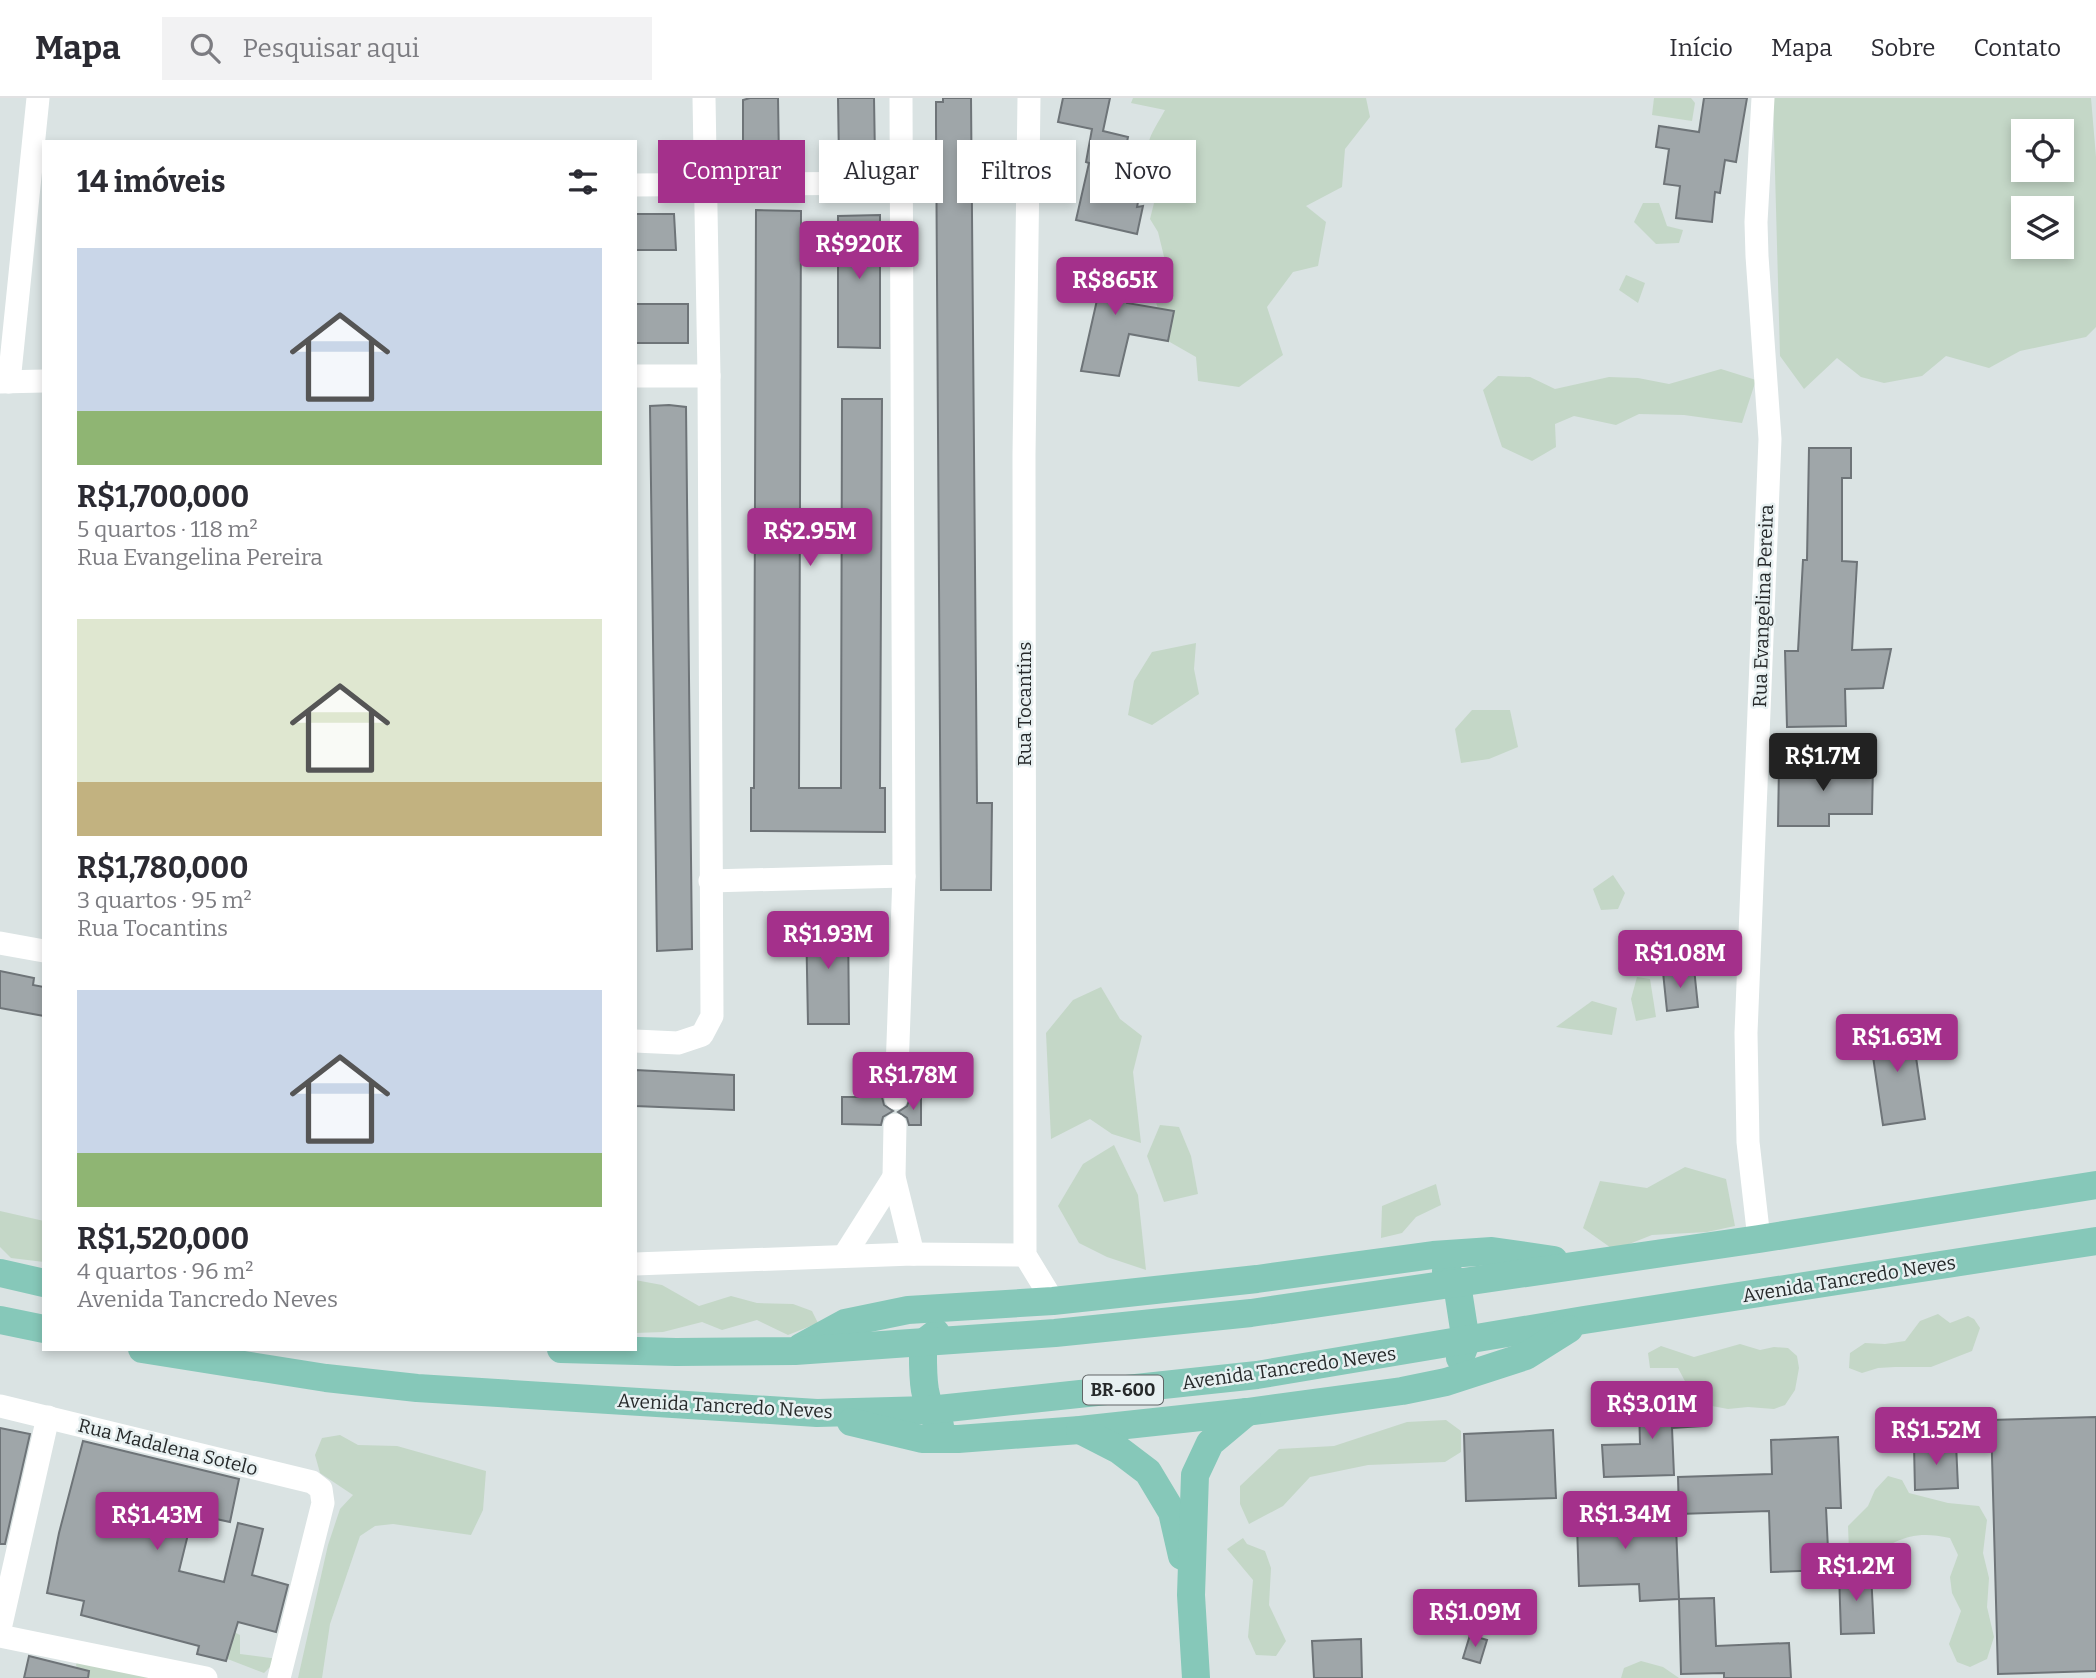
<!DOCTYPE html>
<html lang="pt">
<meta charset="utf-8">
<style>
body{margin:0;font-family:Bitter,serif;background:#f2f2f3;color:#2b2b33;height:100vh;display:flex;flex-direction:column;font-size:26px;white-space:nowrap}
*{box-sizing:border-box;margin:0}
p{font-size:23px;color:#7c7c81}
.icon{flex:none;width:38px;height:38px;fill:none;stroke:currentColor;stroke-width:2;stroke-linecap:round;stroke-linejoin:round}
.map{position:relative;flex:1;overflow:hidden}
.drawer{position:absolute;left:42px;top:42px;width:595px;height:1211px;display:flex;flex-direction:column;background:#fff;border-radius:0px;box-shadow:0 4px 10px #0003}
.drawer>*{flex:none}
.hud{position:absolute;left:658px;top:42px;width:665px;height:63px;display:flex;gap:14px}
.fabs{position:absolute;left:2011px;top:21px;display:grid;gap:14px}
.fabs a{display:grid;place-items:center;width:63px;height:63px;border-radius:0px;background:#fff;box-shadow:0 4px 10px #0003;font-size:35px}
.price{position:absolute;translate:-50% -60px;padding:0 16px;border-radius:7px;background:#a4308b;color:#fff;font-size:23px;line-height:46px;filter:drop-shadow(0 2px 4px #0008)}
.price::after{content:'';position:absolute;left:50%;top:42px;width:21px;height:16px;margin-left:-10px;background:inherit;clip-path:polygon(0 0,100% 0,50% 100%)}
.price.on{background:#222;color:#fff}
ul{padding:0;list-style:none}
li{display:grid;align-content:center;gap:14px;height:371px;padding:0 35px}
li span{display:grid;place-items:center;height:217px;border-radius:0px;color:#555}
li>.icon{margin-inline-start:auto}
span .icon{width:126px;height:126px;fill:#fffc;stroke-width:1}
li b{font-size:30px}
h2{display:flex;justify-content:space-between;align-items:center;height:84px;padding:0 35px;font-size:30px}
.chip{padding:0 24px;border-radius:0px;background:#fff;box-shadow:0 4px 10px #0003;font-size:24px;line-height:63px}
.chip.on{background:#a4308b;color:#fff}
header{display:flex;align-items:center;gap:42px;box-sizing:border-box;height:98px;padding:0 35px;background:#fff;border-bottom:2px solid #e1e1e2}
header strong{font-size:33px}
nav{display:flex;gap:38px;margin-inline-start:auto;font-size:24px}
.search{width:490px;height:63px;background:#f2f2f3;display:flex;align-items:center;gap:18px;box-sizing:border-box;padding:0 24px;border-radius:0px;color:#7c7c81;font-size:26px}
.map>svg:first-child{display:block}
.green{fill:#c4d7c7;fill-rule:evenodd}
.building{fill:#9fa6a9;stroke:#6e7478;stroke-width:2}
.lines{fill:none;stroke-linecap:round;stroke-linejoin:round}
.minor{stroke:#fff;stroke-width:23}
.major{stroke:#86c8b9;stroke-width:28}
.labels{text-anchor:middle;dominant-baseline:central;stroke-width:5;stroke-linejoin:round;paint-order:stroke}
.shield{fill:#e7f0f1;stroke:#606566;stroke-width:2}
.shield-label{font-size:18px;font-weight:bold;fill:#26292a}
.street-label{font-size:19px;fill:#26292a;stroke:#e7f0f1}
</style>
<header>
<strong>Mapa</strong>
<div class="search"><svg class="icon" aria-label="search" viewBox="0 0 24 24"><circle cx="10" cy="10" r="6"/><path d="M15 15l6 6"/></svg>Pesquisar aqui</div>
<nav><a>Início</a><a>Mapa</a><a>Sobre</a><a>Contato</a></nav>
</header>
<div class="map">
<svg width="2096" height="1580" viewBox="0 0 2096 1580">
<rect width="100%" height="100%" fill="#dae3e3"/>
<!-- green -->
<g class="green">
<path d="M 1133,0 L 1366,0 L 1370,19 L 1345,51 L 1342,89 L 1306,108 L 1326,124 L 1318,168 L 1293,174 L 1267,209 L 1283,257 L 1239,289 L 1198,283 L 1196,259 L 1168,243 L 1150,185 L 1169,179 L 1158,134 L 1150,121 L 1156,97 L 1165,80 C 1140,47 1146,46 1165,12 L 1131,5 Z"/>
<path d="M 1654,0 L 1691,0 L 1695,5 L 1692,23 L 1652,17 Z"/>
<path d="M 1773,0 L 2091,0 L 2096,59 L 2096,229 L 2086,239 L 2020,253 L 1989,270 L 1946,258 L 1922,278 L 1884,285 L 1861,279 L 1837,260 L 1804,291 L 1780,258 ZM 2023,33 L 2062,33 L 2062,72 L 2023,72 ZM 2023,110 L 2062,110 L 2062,149 L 2023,149 Z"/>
<path d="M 1643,105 L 1659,105 L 1667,128 L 1683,132 L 1679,145 L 1656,146 L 1634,124 Z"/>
<path d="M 1626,177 L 1645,185 L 1638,205 L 1619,192 Z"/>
<path d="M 1721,271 L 1756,282 L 1742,325 L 1684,317 L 1639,316 L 1616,327 L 1574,318 L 1555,326 L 1556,349 L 1532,363 L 1502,349 L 1483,292 L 1498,278 L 1530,279 L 1555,291 L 1609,279 L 1638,280 L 1669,286 Z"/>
<path d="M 1196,545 L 1194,571 L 1199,596 L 1152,627 L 1128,617 L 1134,583 L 1152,554 Z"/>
<path d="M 1472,612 L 1510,612 L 1518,649 L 1489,661 L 1461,665 L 1455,631 Z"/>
<path d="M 1613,777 L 1625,795 L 1618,811 L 1601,812 L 1593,791 Z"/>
<path d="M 1637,879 L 1650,881 L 1656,919 L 1636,923 L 1631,901 Z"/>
<path d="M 1101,889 L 1120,921 L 1142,938 L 1133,974 L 1141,1045 L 1112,1036 L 1090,1021 L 1051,1041 L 1046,935 L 1073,902 Z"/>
<path d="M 1592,903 L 1617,910 L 1612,937 L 1556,929 Z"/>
<path d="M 1160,1027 L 1179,1029 L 1191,1058 L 1198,1096 L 1164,1104 L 1147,1058 Z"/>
<path d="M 1114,1047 L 1138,1097 L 1146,1172 L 1107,1159 L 1079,1145 L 1058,1108 L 1083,1066 Z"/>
<path d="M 1685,1069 L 1726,1081 L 1735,1128 L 1707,1134 L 1652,1137 L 1614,1152 L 1583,1130 L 1600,1083 L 1647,1090 Z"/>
<path d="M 1436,1086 L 1441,1107 L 1416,1119 L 1402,1135 L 1381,1140 L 1382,1108 Z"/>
<path d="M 0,1113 L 44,1123 L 44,1164 L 11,1160 L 0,1149 Z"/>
<path d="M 635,1182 L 662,1187 L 699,1208 L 731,1198 L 757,1205 L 793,1206 L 812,1213 L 818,1225 L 788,1237 L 757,1222 L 722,1232 L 702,1224 L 663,1234 L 635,1235 Z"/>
<path d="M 1938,1216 L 1950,1225 L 1968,1218 L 1974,1221 L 1980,1230 L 1972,1253 L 1931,1269 L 1895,1269 L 1878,1270 L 1862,1275 L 1849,1270 L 1850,1255 L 1865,1245 L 1885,1246 L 1905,1243 L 1920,1223 Z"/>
<path d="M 1740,1246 L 1760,1252 L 1774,1249 L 1788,1250 L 1797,1258 L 1799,1270 L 1795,1292 L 1785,1307 L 1774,1311 L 1748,1309 L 1728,1311 L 1712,1308 L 1687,1287 L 1678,1270 L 1650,1270 L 1648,1255 L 1661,1248 L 1694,1259 Z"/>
<path d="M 1446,1322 L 1461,1333 L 1461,1354 L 1445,1364 L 1368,1367 L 1310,1379 L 1283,1408 L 1249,1426 L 1240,1406 L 1240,1388 L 1279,1351 L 1334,1348 L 1407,1324 Z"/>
<path d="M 340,1337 L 358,1347 L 397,1348 L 486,1373 L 483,1412 L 471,1437 L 393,1426 L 375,1428 L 360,1438 L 330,1526 L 322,1580 L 298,1580 L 328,1447 L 340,1411 L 353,1397 L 320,1375 L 315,1357 L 322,1340 Z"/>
<path d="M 1888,1378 L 1902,1382 L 1909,1395 L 1948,1405 L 1979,1408 L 1987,1422 L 1983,1455 L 1989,1480 L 1987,1509 L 1994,1539 L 1987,1561 L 1970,1569 L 1957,1564 L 1949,1546 L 1961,1513 L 1952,1495 L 1950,1479 L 1958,1457 L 1950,1440 C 1910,1431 1897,1443 1864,1461 L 1849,1453 L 1848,1428 L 1868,1408 L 1875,1392 Z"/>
<path d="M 1243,1440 L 1247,1446 L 1265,1453 L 1271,1470 L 1269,1507 L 1286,1543 L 1276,1558 L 1256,1557 L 1248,1539 L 1253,1482 L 1227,1451 Z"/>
<path d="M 222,1528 L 240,1537 L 240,1556 L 278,1561 L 264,1575 L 212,1555 Z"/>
<path d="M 79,1559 L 172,1580 L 81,1580 L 76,1567 Z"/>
<path d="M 1641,1563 L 1663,1569 L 1679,1580 L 1621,1580 L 1624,1570 Z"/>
</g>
<!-- building -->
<g class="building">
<path d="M 750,0 L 778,0 L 779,63 L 743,62 L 743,2 Z"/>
<path d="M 838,0 L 874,0 L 875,60 L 839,62 Z"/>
<path d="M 943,0 L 971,0 L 977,705 L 992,705 L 991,792 L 941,792 L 936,27 L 936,4 L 943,4 Z"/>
<path d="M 1063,0 L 1110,0 L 1103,33 L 1128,39 L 1122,69 L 1144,74 L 1137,109 L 1143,108 L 1137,136 L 1076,122 L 1089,65 L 1086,64 L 1092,31 L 1058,24 Z"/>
<path d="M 1704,0 L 1747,0 L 1736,64 L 1725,62 L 1720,95 L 1715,94 L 1712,124 L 1676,120 L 1680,88 L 1664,86 L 1669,51 L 1656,49 L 1659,28 L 1699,34 Z"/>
<path d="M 756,112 L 801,113 L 799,690 L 841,690 L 842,301 L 882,301 L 880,690 L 885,690 L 885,734 L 751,733 L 751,690 L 754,690 Z"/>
<path d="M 635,116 L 674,116 L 676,152 L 635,152 Z"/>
<path d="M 880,117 L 880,250 L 838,249 L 838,118 Z"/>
<path d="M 1078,163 L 1132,171 L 1127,205 L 1174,213 L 1168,243 L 1129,236 L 1119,278 L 1081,273 L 1097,202 L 1073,198 Z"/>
<rect x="635" y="206" width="53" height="39"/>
<path d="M 669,307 L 686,309 L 692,851 L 657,853 L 650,308 Z"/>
<path d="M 1809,350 L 1851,350 L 1851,380 L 1842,380 L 1842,463 L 1857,464 L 1852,552 L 1891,551 L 1883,590 L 1845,591 L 1846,628 L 1787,629 L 1785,553 L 1798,553 L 1803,462 L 1807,462 Z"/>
<path d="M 1779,666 L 1873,667 L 1872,716 L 1829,716 L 1829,728 L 1778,728 Z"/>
<path d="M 848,819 L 849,926 L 808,926 L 806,820 Z"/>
<path d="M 1694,870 L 1698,909 L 1667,913 L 1663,874 Z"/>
<path d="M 0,873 L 34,880 L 33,887 L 44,889 L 44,918 L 0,910 Z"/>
<path d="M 1911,925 L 1925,1021 L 1883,1027 L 1869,931 Z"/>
<path d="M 635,972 L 734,977 L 734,1012 L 635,1008 Z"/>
<path d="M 842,999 L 882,999 L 884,1007 L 893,1013 L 883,1019 L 881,1027 L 842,1026 Z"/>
<path d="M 910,1000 L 921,1000 L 921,1027 L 909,1027 L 907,1020 L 898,1014 L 907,1008 Z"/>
<path d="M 1701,1304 L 1702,1328 L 1672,1330 L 1674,1377 L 1604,1379 L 1602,1347 L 1640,1346 L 1639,1307 Z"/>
<path d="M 2096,1319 L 2096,1573 L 1998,1576 L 1991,1322 Z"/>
<path d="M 0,1330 L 30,1336 L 5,1446 L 0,1446 Z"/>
<path d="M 1553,1332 L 1556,1400 L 1466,1403 L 1464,1336 Z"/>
<path d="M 1838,1339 L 1841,1410 L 1826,1410 L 1829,1472 L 1771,1474 L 1769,1413 L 1679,1416 L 1678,1379 L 1772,1376 L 1771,1342 Z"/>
<path d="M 83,1343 L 239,1381 L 230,1424 L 193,1416 L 179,1473 L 224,1484 L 238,1425 L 263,1431 L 252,1477 L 288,1487 L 276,1534 L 238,1524 L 226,1563 L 197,1556 L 199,1548 L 81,1517 L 84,1503 L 47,1495 L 59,1435 Z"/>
<path d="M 1956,1345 L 1958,1390 L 1915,1392 L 1914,1347 Z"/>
<path d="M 1614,1395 L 1616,1430 L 1676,1428 L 1679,1501 L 1640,1503 L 1639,1486 L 1579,1488 L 1576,1397 Z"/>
<path d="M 1871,1474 L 1874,1535 L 1841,1536 L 1839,1475 Z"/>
<path d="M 1714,1500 L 1716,1548 L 1789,1545 L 1791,1580 L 1724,1580 L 1724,1575 L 1681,1576 L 1679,1501 Z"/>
<path d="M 1470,1537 L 1487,1542 L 1480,1565 L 1463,1560 Z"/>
<path d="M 1361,1541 L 1362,1580 L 1314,1580 L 1312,1543 Z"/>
<path d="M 29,1558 L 89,1573 L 88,1580 L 24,1580 Z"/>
</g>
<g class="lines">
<!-- minor -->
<g class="minor">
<path d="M 1029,0 L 1024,357 L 1025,1157 L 1053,1203"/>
<path d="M 635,87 L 901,85"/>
<path d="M 635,278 L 709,278"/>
<path d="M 0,284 L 44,283"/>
<path d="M 9,284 L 38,0"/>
<path d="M 710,783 L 904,778 L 901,0"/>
<path d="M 0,845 L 44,853"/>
<path d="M 635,943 L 678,945 L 702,937 L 712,918 L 709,278 L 704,0"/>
<path d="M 896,1000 L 904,778"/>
<path d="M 895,1027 L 894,1079 L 913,1156"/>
<path d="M 1759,1141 L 1748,1044 L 1746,935 L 1770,341 L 1757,158 L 1756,124 L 1763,0"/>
<path d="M 844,1158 L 894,1079"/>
<path d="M 635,1166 L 913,1156 L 1025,1157"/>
<path d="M 0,1308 L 312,1384 L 321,1391 L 323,1405 L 279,1580"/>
<path d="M 0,1531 L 48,1319"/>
<path d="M 0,1538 L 206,1580"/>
</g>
<!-- major -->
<g class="major">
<path d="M 1446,1173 L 1457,1186 L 1466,1244 L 1460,1260"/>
<path d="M 0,1175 L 44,1185"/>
<path d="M 0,1222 L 44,1231"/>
<path d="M 936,1235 L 923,1245 C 923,1275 921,1303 940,1328"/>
<path d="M 801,1249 L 845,1225 L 908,1212 L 1053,1203 L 1257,1181 L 1433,1157 L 1492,1153 L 1554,1162"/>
<path d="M 142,1251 L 326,1280 L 417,1290 L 817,1315 L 929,1312 L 1257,1277 L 1584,1222 L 2096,1143"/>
<path d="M 561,1251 L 676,1254 L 795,1253 L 1055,1235 L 1251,1215 L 1759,1141 L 2096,1087"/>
<path d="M 851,1324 L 922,1341 L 958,1341 L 1080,1332 L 1247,1314 L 1402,1293 L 1446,1284 L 1526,1258 L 1569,1231"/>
<path d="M 1080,1332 L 1119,1352 L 1148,1374 L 1172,1414 L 1182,1458"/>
<path d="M 1196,1580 L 1191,1497 L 1195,1377 L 1210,1345 L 1247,1314"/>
</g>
</g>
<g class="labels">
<!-- shield labels -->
<rect class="shield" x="1083" y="1277.5" width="80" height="29" rx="5"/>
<g class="shield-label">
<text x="1123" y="1292">BR-600</text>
</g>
<!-- street labels -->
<g class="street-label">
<text transform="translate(1763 508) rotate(-88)">Rua Evangelina Pereira</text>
<text transform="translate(1024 606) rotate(-90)">Rua Tocantins</text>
<text transform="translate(1849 1181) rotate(-9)">Avenida Tancredo Neves</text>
<text transform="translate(1289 1270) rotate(-8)">Avenida Tancredo Neves</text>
<text transform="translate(725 1308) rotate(3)">Avenida Tancredo Neves</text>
<text transform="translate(168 1349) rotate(14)">Rua Madalena Sotelo</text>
</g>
</g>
</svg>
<div class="fabs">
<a><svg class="icon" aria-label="locate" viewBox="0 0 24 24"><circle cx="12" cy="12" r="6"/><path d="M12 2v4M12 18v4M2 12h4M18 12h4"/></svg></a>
<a><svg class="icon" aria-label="layers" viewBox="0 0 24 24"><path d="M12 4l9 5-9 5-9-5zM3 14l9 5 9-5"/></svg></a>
</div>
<b class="price" style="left:859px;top:183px">R$920K</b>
<b class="price" style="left:1115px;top:219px">R$865K</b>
<b class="price" style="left:810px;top:470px">R$2.95M</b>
<b class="price on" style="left:1823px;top:695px">R$1.7M</b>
<b class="price" style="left:828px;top:873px">R$1.93M</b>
<b class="price" style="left:1680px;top:892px">R$1.08M</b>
<b class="price" style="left:1897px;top:976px">R$1.63M</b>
<b class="price" style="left:913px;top:1014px">R$1.78M</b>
<b class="price" style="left:1652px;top:1343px">R$3.01M</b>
<b class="price" style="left:1936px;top:1369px">R$1.52M</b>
<b class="price" style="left:1625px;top:1453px">R$1.34M</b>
<b class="price" style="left:157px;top:1454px">R$1.43M</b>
<b class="price" style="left:1856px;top:1505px">R$1.2M</b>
<b class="price" style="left:1475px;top:1551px">R$1.09M</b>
<div class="hud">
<a class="chip on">Comprar</a>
<a class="chip">Alugar</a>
<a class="chip">Filtros</a>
<a class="chip">Novo</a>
</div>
<section class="drawer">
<h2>14 imóveis<svg class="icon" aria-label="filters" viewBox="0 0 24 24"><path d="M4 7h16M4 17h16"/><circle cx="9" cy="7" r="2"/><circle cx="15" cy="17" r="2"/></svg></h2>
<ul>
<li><span style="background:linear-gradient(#c9d6e8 75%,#8fb573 0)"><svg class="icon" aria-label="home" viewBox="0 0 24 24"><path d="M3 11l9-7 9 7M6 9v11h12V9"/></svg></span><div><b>R$1,700,000</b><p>5 quartos · 118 m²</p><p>Rua Evangelina Pereira</p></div></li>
<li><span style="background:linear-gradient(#dfe7d0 75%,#c2b280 0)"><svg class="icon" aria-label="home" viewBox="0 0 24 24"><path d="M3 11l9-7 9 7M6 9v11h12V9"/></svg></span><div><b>R$1,780,000</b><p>3 quartos · 95 m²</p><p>Rua Tocantins</p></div></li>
<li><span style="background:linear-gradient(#c9d6e8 75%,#8fb573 0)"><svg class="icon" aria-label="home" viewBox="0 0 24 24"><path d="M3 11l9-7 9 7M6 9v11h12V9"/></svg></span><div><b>R$1,520,000</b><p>4 quartos · 96 m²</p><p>Avenida Tancredo Neves</p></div></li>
</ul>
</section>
</div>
